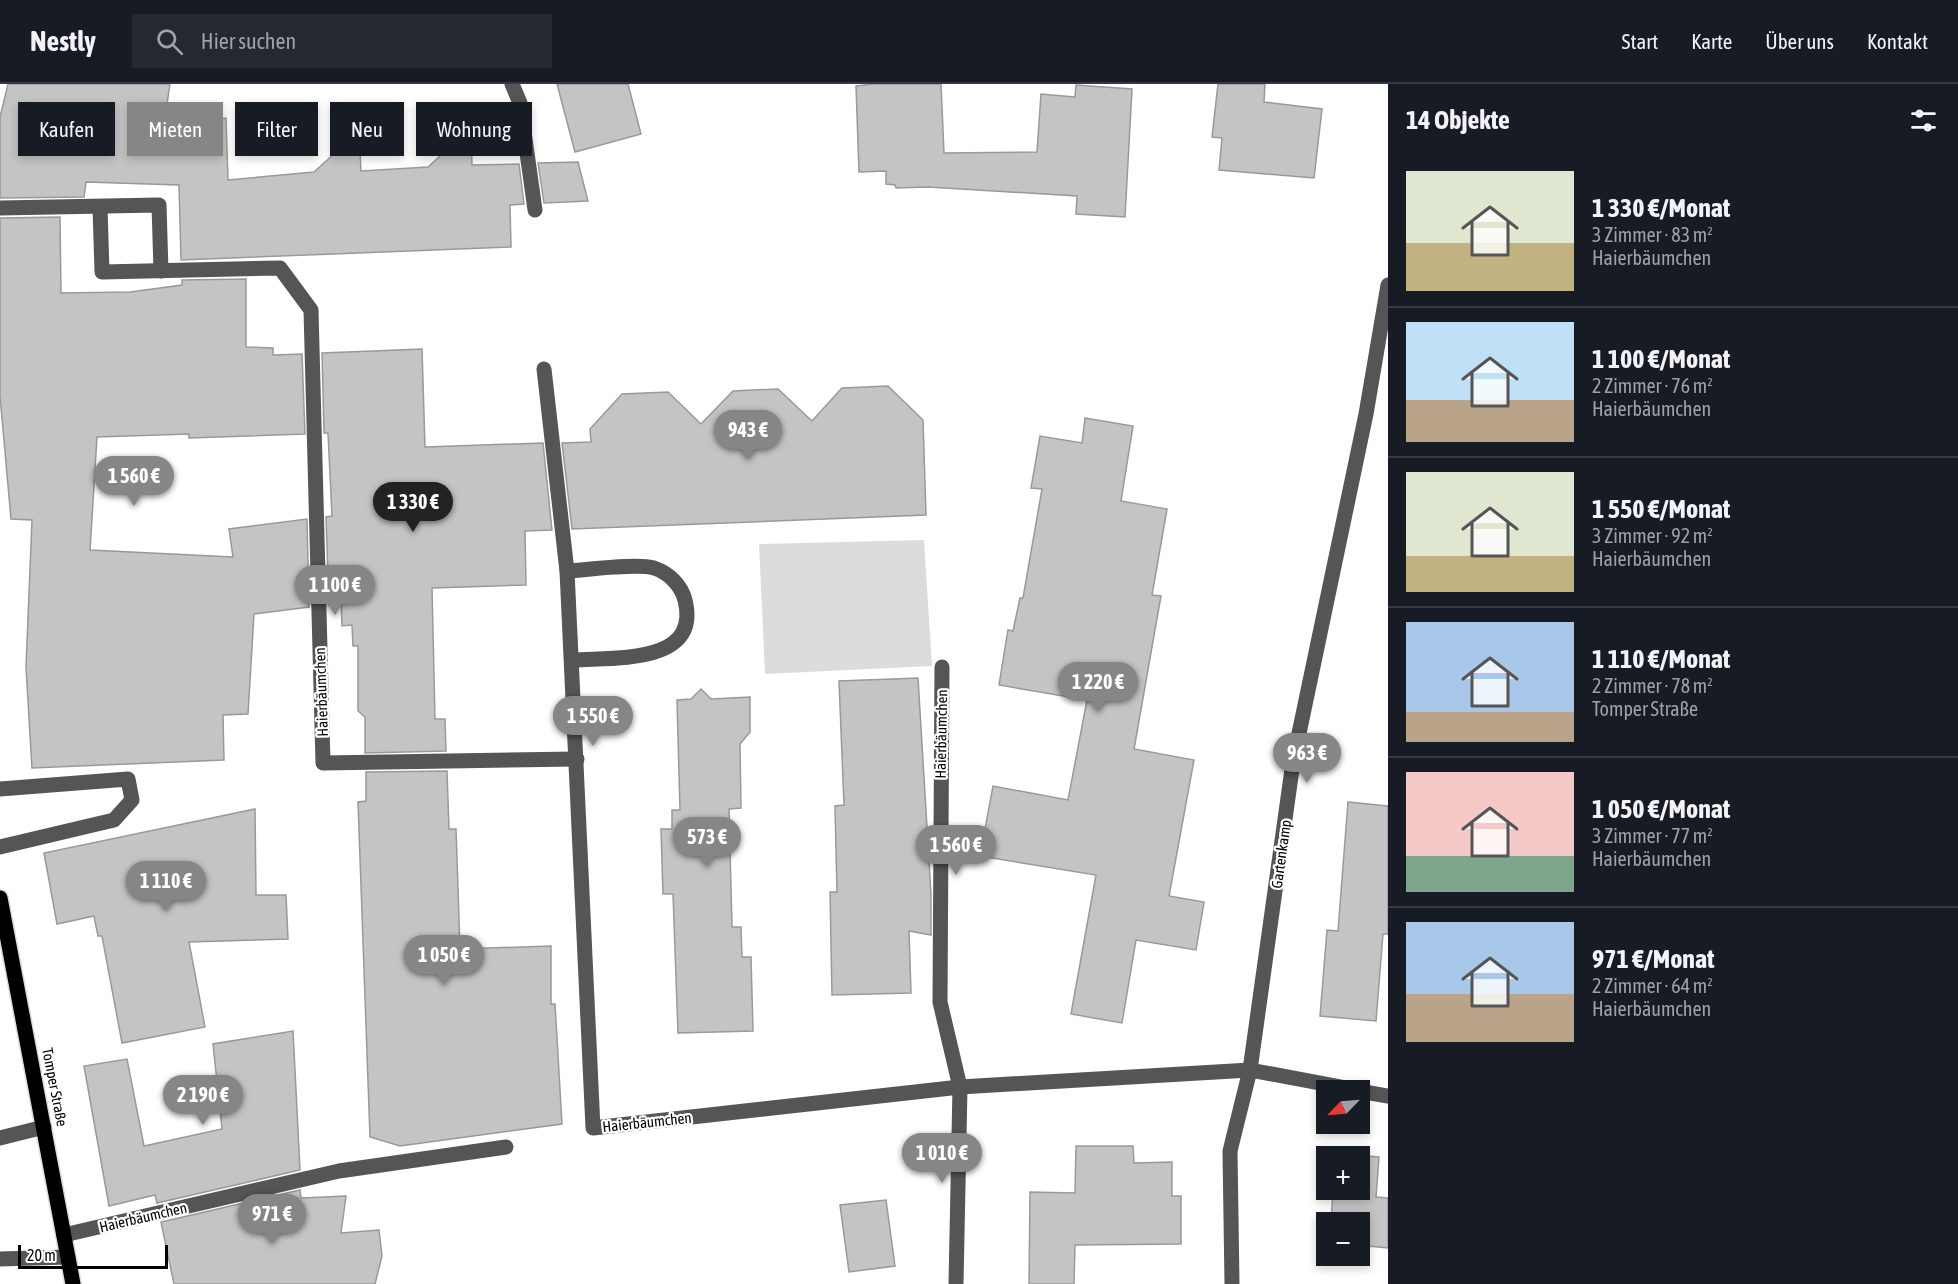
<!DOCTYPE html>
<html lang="de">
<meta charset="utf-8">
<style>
body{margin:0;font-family:"Asap Condensed",sans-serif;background:#242831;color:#f1f3f6;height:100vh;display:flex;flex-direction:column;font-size:22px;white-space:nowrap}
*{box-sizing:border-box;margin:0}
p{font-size:20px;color:#9ea1a6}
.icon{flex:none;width:33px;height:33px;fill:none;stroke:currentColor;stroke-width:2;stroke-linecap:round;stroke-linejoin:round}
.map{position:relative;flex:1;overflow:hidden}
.panel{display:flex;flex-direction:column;background:#171b24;width:570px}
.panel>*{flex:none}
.guide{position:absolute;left:18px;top:18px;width:570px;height:54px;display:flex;gap:12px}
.needle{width:39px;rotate:245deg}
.buttons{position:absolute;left:1316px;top:996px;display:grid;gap:12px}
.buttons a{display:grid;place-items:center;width:54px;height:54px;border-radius:0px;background:#171b24;box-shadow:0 3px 9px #0003;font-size:30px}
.scale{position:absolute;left:18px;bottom:15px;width:150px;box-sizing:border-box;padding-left:6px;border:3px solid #000;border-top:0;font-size:16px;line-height:21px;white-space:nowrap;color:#000;-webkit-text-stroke:4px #fff;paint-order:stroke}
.price{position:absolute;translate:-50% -51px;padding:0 14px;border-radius:21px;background:#858687;color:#fff;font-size:20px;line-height:39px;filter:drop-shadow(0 2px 3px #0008)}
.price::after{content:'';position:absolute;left:50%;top:36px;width:18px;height:14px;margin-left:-9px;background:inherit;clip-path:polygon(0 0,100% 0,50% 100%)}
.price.on{background:#222;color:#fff}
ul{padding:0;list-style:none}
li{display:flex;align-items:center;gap:18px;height:150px;padding:0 18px}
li+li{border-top:2px solid #363941}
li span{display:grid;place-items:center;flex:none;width:168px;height:120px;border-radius:0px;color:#555}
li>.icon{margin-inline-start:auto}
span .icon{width:72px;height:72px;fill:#fffc;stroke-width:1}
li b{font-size:26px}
h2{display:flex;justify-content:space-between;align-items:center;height:72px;padding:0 18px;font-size:26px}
.tag{padding:0 21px;border-radius:0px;background:#171b24;box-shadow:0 3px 9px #0003;font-size:21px;line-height:54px}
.tag.on{background:#858687;color:#fff}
header{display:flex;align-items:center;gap:36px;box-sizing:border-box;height:84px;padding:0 30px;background:#171b24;border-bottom:2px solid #363941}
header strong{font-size:28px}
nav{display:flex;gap:33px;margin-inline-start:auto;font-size:21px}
.search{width:420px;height:54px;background:#242831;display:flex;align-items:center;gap:15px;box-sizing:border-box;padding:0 21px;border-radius:0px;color:#9ea1a6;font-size:22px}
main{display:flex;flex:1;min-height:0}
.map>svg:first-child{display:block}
.green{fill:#dcdcdc}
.building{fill:#c4c4c4;stroke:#999;stroke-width:1.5}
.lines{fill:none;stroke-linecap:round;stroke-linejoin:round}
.major-casing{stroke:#dbdbdb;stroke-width:18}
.minor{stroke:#555;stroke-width:15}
.major{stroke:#000;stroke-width:15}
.labels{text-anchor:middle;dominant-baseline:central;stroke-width:4.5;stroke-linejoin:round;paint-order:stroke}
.street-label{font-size:15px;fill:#000;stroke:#fff}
</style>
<header>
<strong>Nestly</strong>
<div class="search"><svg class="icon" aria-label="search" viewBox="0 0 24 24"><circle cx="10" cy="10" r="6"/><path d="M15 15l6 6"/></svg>Hier suchen</div>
<nav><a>Start</a><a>Karte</a><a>Über uns</a><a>Kontakt</a></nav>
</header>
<main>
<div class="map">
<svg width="1388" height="1200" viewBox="0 0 1388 1200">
<rect width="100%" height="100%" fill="#fff"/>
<!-- green -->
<path class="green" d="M 924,456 L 932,582 L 765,590 L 759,460 Z"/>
<!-- building -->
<g class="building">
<path d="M 8,0 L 170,0 L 164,40 L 226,34 L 228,96 L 314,88 L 359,47 L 361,87 L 428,83 L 471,44 L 472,81 L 519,80 L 524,120 L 510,121 L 511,163 L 181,176 L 179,101 L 86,98 L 84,113 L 0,114 L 0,33 Z"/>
<path d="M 557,0 L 628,0 L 641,50 L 575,68 Z"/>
<path d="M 874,0 L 941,0 L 944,69 L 1037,68 L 1041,10 L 1075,13 L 1076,1 L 1132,5 L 1125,133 L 1076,130 L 1077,112 L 928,103 L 896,104 L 895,101 L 886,100 L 886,87 L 859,88 L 856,2 Z"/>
<path d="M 1218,0 L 1265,0 L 1264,18 L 1322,25 L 1314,94 L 1219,86 L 1222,54 L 1212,53 Z"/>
<path d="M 578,78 L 588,117 L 544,119 L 538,79 Z"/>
<path d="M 60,133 L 61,209 L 130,208 L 182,201 L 182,196 L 246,195 L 246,263 L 273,264 L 273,271 L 302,270 L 305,350 L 189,354 L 189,350 L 97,353 L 90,466 L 233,473 L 229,445 L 307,435 L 309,523 L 254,530 L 248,630 L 223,631 L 224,676 L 32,684 L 26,583 L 32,436 L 11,435 L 0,312 L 0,134 Z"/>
<path d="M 422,265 L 425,363 L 543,359 L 552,446 L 525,447 L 526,501 L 432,504 L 435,635 L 445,635 L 446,667 L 365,669 L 365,633 L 358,627 L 358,562 L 353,562 L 352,541 L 342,542 L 341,519 L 329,521 L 326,433 L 332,432 L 328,349 L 324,349 L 322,269 Z"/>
<path d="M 888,302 L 923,336 L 926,431 L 572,445 L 562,359 L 591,358 L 590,345 L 622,310 L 668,308 L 701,340 L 733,307 L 778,305 L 812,337 L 842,304 Z"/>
<path d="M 1085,334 L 1133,342 L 1121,417 L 1167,425 L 1152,511 L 1161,512 L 1134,665 L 1194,676 L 1169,812 L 1204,818 L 1196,866 L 1136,856 L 1122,939 L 1071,930 L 1096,791 L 980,772 L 993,702 L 1068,716 L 1087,616 L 999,601 L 1008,546 L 1013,547 L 1020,514 L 1023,514 L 1042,405 L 1031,404 L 1040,352 L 1082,359 Z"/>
<path d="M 918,594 L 931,810 L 931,851 L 909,847 L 911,909 L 832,911 L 830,808 L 837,808 L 835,722 L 844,721 L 839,597 Z"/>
<path d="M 701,605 L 711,615 L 750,613 L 750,648 L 740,660 L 741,724 L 729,725 L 732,843 L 741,843 L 742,873 L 751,873 L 753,947 L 678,949 L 673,810 L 663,810 L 661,745 L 672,745 L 672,726 L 680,726 L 677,616 L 691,615 Z"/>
<path d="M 447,687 L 449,745 L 456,745 L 460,865 L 551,862 L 551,920 L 555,920 L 562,1040 L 400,1062 L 370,1053 L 358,718 L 366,717 L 366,688 Z"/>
<path d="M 1348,718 L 1388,722 L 1388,850 L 1383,850 L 1376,937 L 1320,932 L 1327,846 L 1338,847 Z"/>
<path d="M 255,725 L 256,811 L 286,811 L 288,855 L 189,858 L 205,943 L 122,959 L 102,852 L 98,852 L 94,832 L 57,840 L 44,769 Z"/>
<path d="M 293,947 L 300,1086 L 157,1119 L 155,1111 L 109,1122 L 84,982 L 127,975 L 144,1062 L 222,1045 L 213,960 Z"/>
<path d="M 1076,1062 L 1133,1062 L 1134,1079 L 1172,1078 L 1172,1112 L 1181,1112 L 1181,1160 L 1075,1161 L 1074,1200 L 1029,1200 L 1030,1108 L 1075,1109 Z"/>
<path d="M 1336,1070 L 1379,1073 L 1376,1113 L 1388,1114 L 1388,1164 L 1359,1161 L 1359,1138 L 1331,1138 L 1333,1106 L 1359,1106 L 1359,1072 L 1336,1072 Z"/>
<path d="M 300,1106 L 301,1114 L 346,1112 L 341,1149 L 379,1146 L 382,1172 L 375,1200 L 174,1200 L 161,1138 Z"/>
<path d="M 886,1116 L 895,1182 L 849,1188 L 840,1121 Z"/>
</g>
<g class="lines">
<defs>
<path id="major" d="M 0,814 L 73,1200"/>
</defs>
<!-- major casing -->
<use href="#major" class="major-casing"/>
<!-- minor -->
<g class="minor">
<path d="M 512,0 L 520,19 L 535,126"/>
<path d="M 100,123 L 102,188 L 280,184 L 311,226 L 323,679 L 577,675"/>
<path d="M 0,124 L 159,121 L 161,187"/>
<path d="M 544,285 L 567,487 L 593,1044 L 960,1003 L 1250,986 L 1357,1006"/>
<path d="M 567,487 C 587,486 637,479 654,484 C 669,489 681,501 685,516 C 701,581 614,573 573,576"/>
<path d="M 942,583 L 940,918 L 960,1003 L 956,1200"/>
<path d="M 0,705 L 128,695 L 132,716 L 114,736 L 0,763"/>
<path d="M 1359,1007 L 1388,1012"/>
<path d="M 0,1054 L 44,1043"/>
<path d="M 64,1151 L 339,1087 L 506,1063"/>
<path d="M 0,1175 L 68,1173"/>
<path d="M 1232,1200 L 1230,1067 L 1250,986 L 1293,678 L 1366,330 L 1388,201"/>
</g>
<!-- major -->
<use href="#major" class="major"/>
</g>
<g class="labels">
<!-- street labels -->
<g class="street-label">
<text transform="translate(321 608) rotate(-92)">Haierbäumchen</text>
<text transform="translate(941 650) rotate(-89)">Haierbäumchen</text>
<text transform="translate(1281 770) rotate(-82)">Gartenkamp</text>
<text transform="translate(55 1003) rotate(79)">Tomper Straße</text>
<text transform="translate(647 1038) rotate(-6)">Haierbäumchen</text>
<text transform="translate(143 1133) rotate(-13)">Haierbäumchen</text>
</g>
</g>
</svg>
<div class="buttons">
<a><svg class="needle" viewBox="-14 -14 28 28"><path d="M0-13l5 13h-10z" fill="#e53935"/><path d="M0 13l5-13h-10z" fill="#9ea1a6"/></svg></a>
<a>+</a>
<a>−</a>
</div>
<div class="scale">20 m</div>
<b class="price" style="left:748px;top:377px">943 €</b>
<b class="price" style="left:134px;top:423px">1 560 €</b>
<b class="price on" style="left:413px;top:449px">1 330 €</b>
<b class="price" style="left:335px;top:532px">1 100 €</b>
<b class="price" style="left:1098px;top:629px">1 220 €</b>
<b class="price" style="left:593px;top:663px">1 550 €</b>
<b class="price" style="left:1307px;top:700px">963 €</b>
<b class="price" style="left:707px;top:784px">573 €</b>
<b class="price" style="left:956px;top:792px">1 560 €</b>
<b class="price" style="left:166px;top:828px">1 110 €</b>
<b class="price" style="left:444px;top:902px">1 050 €</b>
<b class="price" style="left:203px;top:1042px">2 190 €</b>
<b class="price" style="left:942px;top:1100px">1 010 €</b>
<b class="price" style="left:272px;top:1161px">971 €</b>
<div class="guide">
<a class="tag">Kaufen</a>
<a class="tag on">Mieten</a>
<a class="tag">Filter</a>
<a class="tag">Neu</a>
<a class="tag">Wohnung</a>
</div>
</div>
<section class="panel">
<h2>14 Objekte<svg class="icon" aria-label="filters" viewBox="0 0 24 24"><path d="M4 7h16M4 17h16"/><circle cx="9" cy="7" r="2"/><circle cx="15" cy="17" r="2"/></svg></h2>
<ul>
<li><span style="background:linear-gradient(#dfe7d0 60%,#c2b280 0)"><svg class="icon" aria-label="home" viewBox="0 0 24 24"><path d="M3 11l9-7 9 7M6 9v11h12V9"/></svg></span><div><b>1 330 €/Monat</b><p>3 Zimmer · 83 m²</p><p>Haierbäumchen</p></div></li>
<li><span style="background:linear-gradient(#bfe0f5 65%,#b9a48a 0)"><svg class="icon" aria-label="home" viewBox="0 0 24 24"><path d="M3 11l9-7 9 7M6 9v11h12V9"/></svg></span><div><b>1 100 €/Monat</b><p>2 Zimmer · 76 m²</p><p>Haierbäumchen</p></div></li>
<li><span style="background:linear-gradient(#dfe7d0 70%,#c2b280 0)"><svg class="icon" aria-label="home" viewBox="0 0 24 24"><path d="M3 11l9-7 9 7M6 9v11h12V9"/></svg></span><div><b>1 550 €/Monat</b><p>3 Zimmer · 92 m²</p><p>Haierbäumchen</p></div></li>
<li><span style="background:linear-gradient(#a9c7e8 75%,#b9a48a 0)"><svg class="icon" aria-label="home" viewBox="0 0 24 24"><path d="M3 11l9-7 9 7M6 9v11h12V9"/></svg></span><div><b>1 110 €/Monat</b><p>2 Zimmer · 78 m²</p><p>Tomper Straße</p></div></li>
<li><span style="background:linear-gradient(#f6c9c9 70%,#7fa58c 0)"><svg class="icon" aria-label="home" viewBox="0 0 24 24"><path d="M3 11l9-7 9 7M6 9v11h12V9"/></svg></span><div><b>1 050 €/Monat</b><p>3 Zimmer · 77 m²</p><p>Haierbäumchen</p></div></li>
<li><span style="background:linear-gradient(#a9c7e8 60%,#b9a48a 0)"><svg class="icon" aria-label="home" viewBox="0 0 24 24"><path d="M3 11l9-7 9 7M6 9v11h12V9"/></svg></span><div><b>971 €/Monat</b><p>2 Zimmer · 64 m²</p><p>Haierbäumchen</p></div></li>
</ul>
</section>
</main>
